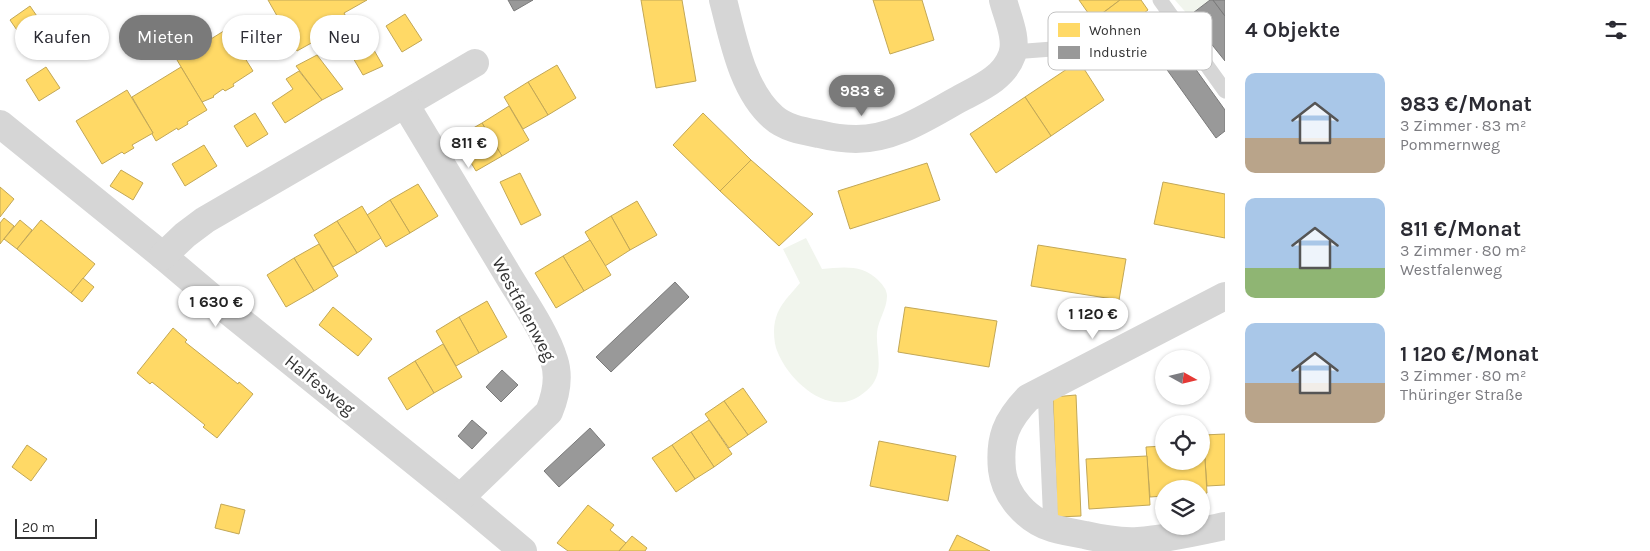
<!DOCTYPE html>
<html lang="de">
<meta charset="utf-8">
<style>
body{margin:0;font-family:Karla,sans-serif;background:#f7f7f7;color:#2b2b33;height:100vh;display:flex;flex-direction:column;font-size:19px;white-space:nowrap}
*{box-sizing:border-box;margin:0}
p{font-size:16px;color:#7c7c81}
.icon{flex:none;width:28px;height:28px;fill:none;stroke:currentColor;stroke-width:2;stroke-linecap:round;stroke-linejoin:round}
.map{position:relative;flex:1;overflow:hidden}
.drawer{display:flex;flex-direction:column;background:#fff;width:425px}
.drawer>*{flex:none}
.hud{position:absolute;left:15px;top:15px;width:475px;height:45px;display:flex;gap:10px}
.needle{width:32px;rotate:98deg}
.controls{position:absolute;left:1155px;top:350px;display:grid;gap:10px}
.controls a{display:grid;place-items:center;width:55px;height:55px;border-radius:50%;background:#fff;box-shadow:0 1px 4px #0004;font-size:25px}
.scale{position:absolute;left:15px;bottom:12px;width:82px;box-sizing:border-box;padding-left:5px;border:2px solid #323232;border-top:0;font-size:14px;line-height:18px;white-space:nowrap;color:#323232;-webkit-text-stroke:4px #fff;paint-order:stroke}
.price{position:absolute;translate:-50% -42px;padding:0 11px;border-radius:18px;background:#fff;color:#222;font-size:16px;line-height:32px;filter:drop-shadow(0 1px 2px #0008)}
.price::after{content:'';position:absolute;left:50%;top:30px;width:15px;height:11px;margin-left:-8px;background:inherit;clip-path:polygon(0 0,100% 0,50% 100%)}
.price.current{background:#7a7a7a;color:#fff}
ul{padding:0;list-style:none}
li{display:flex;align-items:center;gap:15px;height:125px;padding:0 20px}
li span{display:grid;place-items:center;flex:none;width:140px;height:100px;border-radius:10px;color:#555}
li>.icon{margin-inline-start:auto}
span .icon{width:60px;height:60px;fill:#fffc;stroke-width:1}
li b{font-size:21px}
h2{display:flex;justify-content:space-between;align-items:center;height:60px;padding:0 20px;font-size:21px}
.pill{padding:0 18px;border-radius:22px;background:#fff;box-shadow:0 1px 4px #0004;font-size:18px;line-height:45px}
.pill.current{background:#7a7a7a;color:#fff}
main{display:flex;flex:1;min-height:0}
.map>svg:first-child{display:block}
.green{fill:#f1f5ed}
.homes{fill:#ffd966;stroke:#c2a756}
.industry{fill:#999;stroke:#7a7a7a}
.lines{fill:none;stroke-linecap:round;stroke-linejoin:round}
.service{stroke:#d6d6d6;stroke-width:15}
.minor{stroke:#d6d6d6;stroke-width:28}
.labels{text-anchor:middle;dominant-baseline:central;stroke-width:5;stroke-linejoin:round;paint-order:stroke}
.street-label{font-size:18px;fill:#323232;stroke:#fff}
.key{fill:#fff;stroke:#c2c2c2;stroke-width:1}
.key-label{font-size:14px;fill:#323232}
</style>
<main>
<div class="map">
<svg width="1225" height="551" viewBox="0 0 1225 551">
<rect width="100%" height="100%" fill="#fff"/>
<!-- green -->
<g class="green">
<path d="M 1175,0 L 1210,0 L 1189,16 Z"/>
<path d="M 806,238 L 822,269 C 842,267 863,264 878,280 C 883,285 887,290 887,296 C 887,309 878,320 877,333 C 876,347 882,365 876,378 C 873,385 868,390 861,395 C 830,418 790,382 778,353 C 775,347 774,339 774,331 C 775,308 786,300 800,283 L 783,249 Z"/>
</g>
<!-- homes -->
<g class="homes">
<path d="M 268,0 L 367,0 L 344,13 L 349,22 L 297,51 Z"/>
<path d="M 641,0 L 682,0 L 696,81 L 656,88 Z"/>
<path d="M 873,0 L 922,0 L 934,40 L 890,54 Z"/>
<path d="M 1079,0 L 1120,0 L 1093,20 Z"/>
<path d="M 1120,0 L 1141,0 L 1148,10 L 1118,33 L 1103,13 Z"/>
<path d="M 30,6 L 41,22 L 21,36 L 10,20 Z"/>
<path d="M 405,14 L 422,40 L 402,52 L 386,26 Z"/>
<path d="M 227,29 L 239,49 L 244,50 L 243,55 L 253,71 L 233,84 L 234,86 L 225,91 L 223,89 L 213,96 L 214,97 L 202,102 L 177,60 Z"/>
<path d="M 366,36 L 383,66 L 363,75 L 346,46 Z"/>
<path d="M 317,55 L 343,89 L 322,100 L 296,66 Z"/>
<path d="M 1079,61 L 1104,100 L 1051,136 L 1025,97 Z"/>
<path d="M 557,65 L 576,98 L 548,115 L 528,82 Z"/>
<path d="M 46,67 L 60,88 L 39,101 L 26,80 Z"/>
<path d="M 181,67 L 207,110 L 187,122 L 188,124 L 178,130 L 177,128 L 156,141 L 152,134 L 153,133 L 132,97 Z"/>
<path d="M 299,71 L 322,100 L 285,123 L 272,103 L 293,89 L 286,79 Z"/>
<path d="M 528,82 L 548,115 L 523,129 L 504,97 Z"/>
<path d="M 127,90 L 153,133 L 132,145 L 134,148 L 124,154 L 122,152 L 102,164 L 76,121 Z"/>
<path d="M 1025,97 L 1051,136 L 996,173 L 970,134 Z"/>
<path d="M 509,106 L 529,140 L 502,156 L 482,123 Z"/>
<path d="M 255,113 L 268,134 L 247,147 L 234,126 Z"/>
<path d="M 703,113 L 751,160 L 720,191 L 673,145 Z"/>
<path d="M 482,123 L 502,156 L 476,171 L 456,138 Z"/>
<path d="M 204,145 L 217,166 L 185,186 L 172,164 Z"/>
<path d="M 751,160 L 813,214 L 779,246 L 720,191 Z"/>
<path d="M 927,163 L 940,200 L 850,229 L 838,191 Z"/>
<path d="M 121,170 L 143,183 L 133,200 L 110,186 Z"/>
<path d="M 520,173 L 541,215 L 521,225 L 500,182 Z"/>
<path d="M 1163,182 L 1225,194 L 1225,238 L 1154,224 Z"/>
<path d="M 418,184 L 438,216 L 410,233 L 390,200 Z"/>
<path d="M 0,187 L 14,199 L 0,217 Z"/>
<path d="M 390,200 L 410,233 L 386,247 L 367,215 Z"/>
<path d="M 637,201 L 657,235 L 630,250 L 611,216 Z"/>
<path d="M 362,206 L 381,238 L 357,253 L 337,221 Z"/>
<path d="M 611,216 L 630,250 L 605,266 L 585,232 Z"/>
<path d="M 4,218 L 14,226 L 0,244 L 0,223 Z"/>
<path d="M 20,220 L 32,230 L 17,249 L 4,239 Z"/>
<path d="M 41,220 L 95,264 L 71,293 L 17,249 Z"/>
<path d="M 337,221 L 357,253 L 333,267 L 314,235 Z"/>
<path d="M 590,240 L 611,275 L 584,291 L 563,256 Z"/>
<path d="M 319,244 L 338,276 L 314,291 L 294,258 Z"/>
<path d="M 1038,245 L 1126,259 L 1119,300 L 1031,286 Z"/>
<path d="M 563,256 L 584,291 L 556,308 L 535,273 Z"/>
<path d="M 294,258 L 314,291 L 286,307 L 267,275 Z"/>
<path d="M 83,278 L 94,287 L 82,302 L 71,293 Z"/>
<path d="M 487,301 L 507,337 L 479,353 L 459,317 Z"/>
<path d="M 333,307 L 372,339 L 358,356 L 319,325 Z"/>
<path d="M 905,307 L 997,321 L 989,367 L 898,352 Z"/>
<path d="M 459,317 L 479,353 L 456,366 L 436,331 Z"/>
<path d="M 173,328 L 187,340 L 185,342 L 238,384 L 239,382 L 253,394 L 217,438 L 203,427 L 205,425 L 152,382 L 150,384 L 137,373 Z"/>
<path d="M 443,344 L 462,377 L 434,393 L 415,361 Z"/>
<path d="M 415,361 L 434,393 L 407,410 L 388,378 Z"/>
<path d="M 743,388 L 767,422 L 748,435 L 724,401 Z"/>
<path d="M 1076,395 L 1081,516 L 1057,517 L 1053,397 Z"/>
<path d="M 724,401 L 748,435 L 729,448 L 705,414 Z"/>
<path d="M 709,420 L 732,454 L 714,467 L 691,432 Z"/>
<path d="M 691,432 L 714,467 L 695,479 L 672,445 Z"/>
<path d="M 1225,434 L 1225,485 L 1207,486 L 1203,435 Z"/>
<path d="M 879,441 L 956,456 L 948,501 L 870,486 Z"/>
<path d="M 1201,443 L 1204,443 L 1207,493 L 1201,494 L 1201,489 L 1164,489 L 1164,496 L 1150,497 L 1146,447 L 1164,446 L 1164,461 L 1201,461 Z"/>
<path d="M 27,445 L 47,459 L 31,481 L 12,467 Z"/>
<path d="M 672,445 L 695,479 L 676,492 L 652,458 Z"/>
<path d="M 1147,456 L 1150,505 L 1089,509 L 1086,459 Z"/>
<path d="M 221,504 L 245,510 L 239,534 L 215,528 Z"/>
<path d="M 588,505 L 614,525 L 610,530 L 626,543 L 619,551 L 568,551 L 557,543 Z"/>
<path d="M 957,535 L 990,551 L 949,551 Z"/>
<path d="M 632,536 L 647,548 L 645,551 L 619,551 Z"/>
</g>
<!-- industry -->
<g class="industry">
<path d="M 508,0 L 533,0 L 514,11 Z"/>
<path d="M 1210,0 L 1213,0 L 1225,16 L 1225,61 L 1189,16 Z"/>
<path d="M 1213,0 L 1225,0 L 1225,16 Z"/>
<path d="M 1179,46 L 1225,110 L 1225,131 L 1216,138 L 1160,60 Z"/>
<path d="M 675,282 L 689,297 L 611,372 L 596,357 Z"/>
<path d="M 502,370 L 518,385 L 501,402 L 486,387 Z"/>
<path d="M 472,420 L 487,433 L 472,449 L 458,436 Z"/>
<path d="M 590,428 L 605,445 L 559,487 L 544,471 Z"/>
</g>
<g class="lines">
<!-- service -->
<g class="service">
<path d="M 1160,0 L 1225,91"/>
<path d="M 1013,52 L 1079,47 L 1110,23"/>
<path d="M 1045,388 L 1051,527"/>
</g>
<!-- minor -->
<g class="minor">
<path d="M 723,0 C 733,38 742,90 773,117 C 785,128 803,131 819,134 C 831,137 843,139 856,139 C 895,139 928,116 961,98 C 980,88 1004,78 1012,55 C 1018,39 1007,16 1003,0"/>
<path d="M 405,104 L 475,63"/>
<path d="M 0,124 L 163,256 L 222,306 L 460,498 L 523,551"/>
<path d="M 163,256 L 185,235 L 205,220 L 405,104 C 439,160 472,215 505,270 C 520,296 546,332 554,360 C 560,378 556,395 549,412 L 460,498"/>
<path d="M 1225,296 L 1028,398 C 1006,421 999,438 1002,470 C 1005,496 1027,520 1052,528 C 1063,531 1074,533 1085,535 C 1102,539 1121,542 1138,541 C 1167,539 1197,532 1225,526"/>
</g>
</g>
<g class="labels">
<!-- street labels -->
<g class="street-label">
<text transform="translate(524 309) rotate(62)">Westfalenweg</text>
<text transform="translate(320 385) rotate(39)">Halfesweg</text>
</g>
</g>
<!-- legend -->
<rect x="1048" y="12" width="164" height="58" rx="8" class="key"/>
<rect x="1058" y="23" width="22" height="14" fill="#ffd966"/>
<rect x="1058" y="46" width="22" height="13" fill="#999"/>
<g class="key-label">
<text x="1089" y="35">Wohnen</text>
<text x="1089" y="57">Industrie</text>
</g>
</svg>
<div class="controls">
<a><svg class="needle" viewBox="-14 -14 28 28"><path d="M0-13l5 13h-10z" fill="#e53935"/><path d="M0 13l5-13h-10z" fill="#7c7c81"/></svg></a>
<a><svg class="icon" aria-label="locate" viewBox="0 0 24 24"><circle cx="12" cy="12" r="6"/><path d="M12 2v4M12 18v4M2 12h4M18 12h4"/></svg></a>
<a><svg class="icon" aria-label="layers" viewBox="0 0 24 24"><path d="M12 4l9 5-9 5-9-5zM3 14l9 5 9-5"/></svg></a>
</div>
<div class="scale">20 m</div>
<b class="price current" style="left:862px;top:117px">983 €</b>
<b class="price" style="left:469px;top:169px">811 €</b>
<b class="price" style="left:216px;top:328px">1 630 €</b>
<b class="price" style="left:1093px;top:340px">1 120 €</b>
<div class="hud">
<a class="pill">Kaufen</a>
<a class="pill current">Mieten</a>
<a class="pill">Filter</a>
<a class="pill">Neu</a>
</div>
</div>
<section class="drawer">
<h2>4 Objekte<svg class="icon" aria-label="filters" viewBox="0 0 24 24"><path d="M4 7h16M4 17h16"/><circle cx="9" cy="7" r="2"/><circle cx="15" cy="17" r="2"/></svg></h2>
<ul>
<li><span style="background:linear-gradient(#a9c7e8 65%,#b9a48a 0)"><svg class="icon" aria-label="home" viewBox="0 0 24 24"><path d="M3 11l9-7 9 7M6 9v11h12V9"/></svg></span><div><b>983 €/Monat</b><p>3 Zimmer · 83 m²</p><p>Pommernweg</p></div></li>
<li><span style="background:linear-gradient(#a9c7e8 70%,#8fb573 0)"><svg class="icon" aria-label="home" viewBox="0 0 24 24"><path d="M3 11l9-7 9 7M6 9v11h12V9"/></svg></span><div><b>811 €/Monat</b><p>3 Zimmer · 80 m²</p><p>Westfalenweg</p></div></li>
<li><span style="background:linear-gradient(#a9c7e8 60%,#b9a48a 0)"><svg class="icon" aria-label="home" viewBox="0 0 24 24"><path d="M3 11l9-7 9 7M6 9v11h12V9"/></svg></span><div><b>1 120 €/Monat</b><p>3 Zimmer · 80 m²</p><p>Thüringer Straße</p></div></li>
</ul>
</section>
</main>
